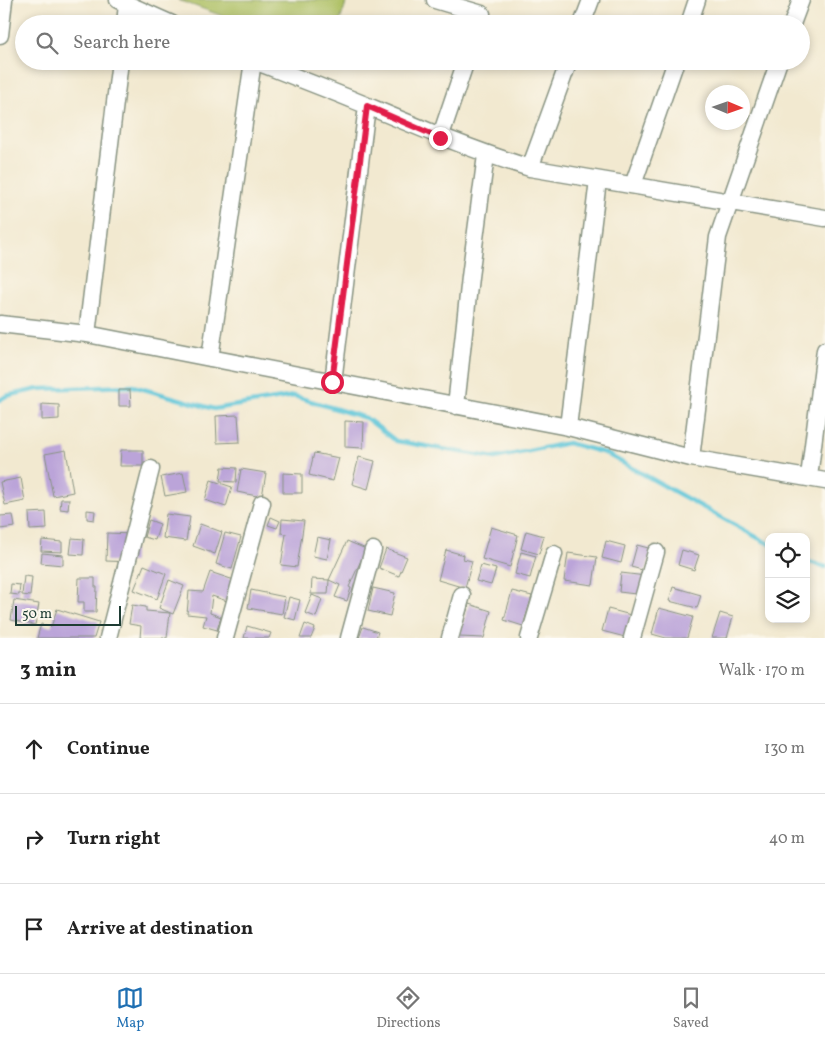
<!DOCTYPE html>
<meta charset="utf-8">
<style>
body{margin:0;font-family:Vollkorn,serif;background:#f2f2f2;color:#222}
.controls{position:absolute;right:15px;bottom:15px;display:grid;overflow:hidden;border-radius:10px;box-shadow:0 2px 8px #0003}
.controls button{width:45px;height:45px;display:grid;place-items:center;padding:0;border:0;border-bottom:1px solid #e0e0e0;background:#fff;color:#222;font:25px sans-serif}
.compass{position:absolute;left:705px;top:85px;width:45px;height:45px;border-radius:50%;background:#fff;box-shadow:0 2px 8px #0003;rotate:92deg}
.scale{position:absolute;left:15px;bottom:12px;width:106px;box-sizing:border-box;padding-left:5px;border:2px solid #1f3d34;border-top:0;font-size:14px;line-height:18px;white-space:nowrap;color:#1f3d34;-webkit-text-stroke:4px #fbf7ec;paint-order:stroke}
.stop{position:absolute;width:15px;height:15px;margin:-11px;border:4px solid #e11d48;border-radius:50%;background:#fff}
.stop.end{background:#e11d48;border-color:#fff;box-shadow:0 1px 5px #0008}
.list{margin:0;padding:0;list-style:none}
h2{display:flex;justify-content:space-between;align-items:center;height:65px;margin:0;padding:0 20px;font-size:21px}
h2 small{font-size:16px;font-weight:400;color:#767676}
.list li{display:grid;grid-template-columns:32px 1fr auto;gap:15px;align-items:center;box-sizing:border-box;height:90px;padding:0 20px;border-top:1px solid #e0e0e0}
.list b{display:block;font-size:19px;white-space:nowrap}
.list em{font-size:16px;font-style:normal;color:#767676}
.icon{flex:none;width:28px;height:28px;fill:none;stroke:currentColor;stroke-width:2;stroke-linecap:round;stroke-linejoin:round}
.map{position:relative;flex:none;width:825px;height:638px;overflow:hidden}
.search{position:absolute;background:#fff;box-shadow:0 2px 8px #0003;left:15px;right:15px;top:15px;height:55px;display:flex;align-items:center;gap:12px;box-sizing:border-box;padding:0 18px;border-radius:28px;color:#767676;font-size:19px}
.sheet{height:335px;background:#fff}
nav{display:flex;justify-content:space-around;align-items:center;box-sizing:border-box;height:70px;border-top:1px solid #e0e0e0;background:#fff;font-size:14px;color:#767676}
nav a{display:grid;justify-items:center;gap:2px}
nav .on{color:#1f6fb2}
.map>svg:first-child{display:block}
</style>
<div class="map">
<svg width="825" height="638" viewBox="0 0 825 638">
<rect width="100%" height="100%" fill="#fbf7ec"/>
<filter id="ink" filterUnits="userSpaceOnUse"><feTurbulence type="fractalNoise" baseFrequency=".02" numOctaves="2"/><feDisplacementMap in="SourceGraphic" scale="10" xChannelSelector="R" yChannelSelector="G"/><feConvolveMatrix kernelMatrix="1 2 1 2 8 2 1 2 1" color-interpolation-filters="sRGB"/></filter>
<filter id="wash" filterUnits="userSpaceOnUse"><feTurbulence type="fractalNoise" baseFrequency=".0096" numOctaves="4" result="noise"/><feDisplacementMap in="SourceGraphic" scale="20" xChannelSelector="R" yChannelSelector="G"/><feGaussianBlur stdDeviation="1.12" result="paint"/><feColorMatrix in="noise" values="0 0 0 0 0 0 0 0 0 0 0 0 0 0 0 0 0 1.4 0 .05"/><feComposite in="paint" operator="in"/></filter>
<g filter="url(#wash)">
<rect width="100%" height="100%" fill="#f2e9d0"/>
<!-- green -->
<path fill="#adc063" stroke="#667e4c" d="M178 0H347L339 24H245Z"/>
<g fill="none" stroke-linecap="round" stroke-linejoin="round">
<!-- stream -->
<path stroke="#5cc5d8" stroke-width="4.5" d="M0 400 6 396 38 389 133 386 214 409 294 396 366 418 396 441 495 458 568 443 605 453 769 544
M806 561 825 567"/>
</g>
<g id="blocks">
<!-- building -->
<path fill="#bba4d9" d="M119 390H130L131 406H119Z
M42 404 59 405V419L42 420Z
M238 415 240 442 217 443 216 416Z
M345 421 364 422 363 448 345 447Z
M66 450 73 492 53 496 45 454Z
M121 450H143V466H120Z
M314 453 339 458 333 481 309 475Z
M359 457 375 461 368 489 352 484Z
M222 467 237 468 236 482 220 481Z
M241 469 266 473 262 497 237 492Z
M183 473 187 492 165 496 161 477Z
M283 473 302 474V493H283Z
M21 478 25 501 5 505 0 482Z
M211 480 232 487 226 507 205 500Z
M61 499H69L68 510 60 509Z
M87 510 95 511 94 520 87 519Z
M46 512 47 529 30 530 29 513Z
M166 514 190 517 186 541 163 538Z
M13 515 15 527 0 529V516Z
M271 517 280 521 277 528 268 525Z
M282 519 304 521 297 567 281 565 286 534 281 533Z
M149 520 160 524 155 540 144 537Z
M200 524 222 532 215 554 193 546Z
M491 527 518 535 510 567 482 559Z
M526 531 544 536 539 554 521 549Z
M107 533 134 534V562L106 561Z
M225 533 241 537 232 569 216 564Z
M317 537 331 540 327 559 313 556Z
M72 538 84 539 83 555 70 554Z
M42 540 62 542V552L41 551Z
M347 541 366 549 349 587 351 588 347 601 335 597 340 585 329 580Z
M606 541 625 546 621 563 602 558Z
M637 545 652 549 646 571 631 567Z
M386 549 407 557 399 576 379 568Z
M446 550 464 555 463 559 472 561 465 588 438 580Z
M682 550 699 555 694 570 678 565Z
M521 552 536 556 530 578 515 574Z
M42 553 63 555V565L41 563Z
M568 553 597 557 593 585 564 581Z
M144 565 166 574 157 599 134 590Z
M481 565 496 569 491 585 476 581Z
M210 572 234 580 227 601 212 596 210 613 221 617 217 630 203 626 206 616 187 614 189 591 203 592Z
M621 573 646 576 644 595 619 592Z
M24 576 32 577 30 596 22 595Z
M79 578H95V587H97L96 612H84V602H78Z
M312 579 329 580 328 594H311Z
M169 580 184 586 173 614 159 608Z
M11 584 20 585 19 595 10 594Z
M673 587 701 595 697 608 669 601Z
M373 588 395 593 390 616 368 611Z
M251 590 285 597 282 614 248 608Z
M512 591 532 596 523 626 504 620Z
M312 595 322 599 316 617 305 613Z
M289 597 300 600 295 620 284 617Z
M14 600 39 604 35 625 11 620Z
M469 604 491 611 484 638 459 637Z
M132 605 146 607V611L170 613 167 638H140L141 626 129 624Z
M659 608 693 617 687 638H666L652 634Z
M57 609 99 622 94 638H37L41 624 51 627Z
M608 609 631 615 625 637 602 631Z
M720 613 733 617 727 638H712Z
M305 624 315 628 311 638H300Z
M247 626 271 633 269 638H244Z
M363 627 378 632 376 638H359Z"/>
</g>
</g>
<g filter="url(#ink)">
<use href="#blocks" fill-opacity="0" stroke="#889382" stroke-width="1"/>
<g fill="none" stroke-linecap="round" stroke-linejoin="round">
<defs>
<path id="minor" d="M118 0 172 24
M435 0 482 14
M125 24 127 4
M582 24 591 0
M689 24 697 0
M792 24 801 0
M0 35 4 0
M255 61C287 74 319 86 351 99 411 124 468 149 530 168L825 218
M440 138 466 61
M530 168 569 61
M633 185 676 61
M0 324 87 334 210 358 568 427 691 458 825 481
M87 334 120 61
M210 358 253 61
M333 382 367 106
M456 406 470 277 486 155
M568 427 598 180
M691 458 718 237 779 61
M809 477 825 350
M108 638 151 469
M225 638 262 503
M349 638 373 550
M450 638 462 595
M529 638 554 554
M632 638 656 552"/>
</defs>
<!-- minor casing -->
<use href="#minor" stroke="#889382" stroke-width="19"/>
<!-- minor -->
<use href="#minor" stroke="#fff" stroke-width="16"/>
</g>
</g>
<g fill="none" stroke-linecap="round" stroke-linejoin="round" filter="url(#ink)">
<!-- route -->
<path stroke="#e11d48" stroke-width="6" d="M332 382 367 106 440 138"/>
</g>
</svg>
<div class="controls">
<button><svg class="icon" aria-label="locate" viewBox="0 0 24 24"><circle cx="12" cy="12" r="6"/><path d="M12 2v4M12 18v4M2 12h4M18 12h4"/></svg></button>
<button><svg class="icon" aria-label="layers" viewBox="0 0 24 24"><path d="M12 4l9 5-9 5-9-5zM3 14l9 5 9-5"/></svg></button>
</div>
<svg class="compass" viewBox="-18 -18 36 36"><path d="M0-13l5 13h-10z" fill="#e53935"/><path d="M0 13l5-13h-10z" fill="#767676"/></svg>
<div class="scale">50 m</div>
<div class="stop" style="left:332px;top:382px"></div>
<div class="stop end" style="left:440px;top:138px"></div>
<div class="search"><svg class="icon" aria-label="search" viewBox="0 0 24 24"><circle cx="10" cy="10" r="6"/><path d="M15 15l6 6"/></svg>Search here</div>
</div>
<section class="sheet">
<h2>3 min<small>Walk · 170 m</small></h2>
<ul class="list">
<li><svg class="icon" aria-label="ahead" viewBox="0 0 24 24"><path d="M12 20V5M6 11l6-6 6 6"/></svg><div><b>Continue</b></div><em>130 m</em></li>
<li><svg class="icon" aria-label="right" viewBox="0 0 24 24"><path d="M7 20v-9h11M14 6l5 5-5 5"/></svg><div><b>Turn right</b></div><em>40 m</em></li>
<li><svg class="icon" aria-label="arrive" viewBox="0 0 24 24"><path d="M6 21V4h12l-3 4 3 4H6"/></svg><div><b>Arrive at destination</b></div></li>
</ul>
</section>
<nav>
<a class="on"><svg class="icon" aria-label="map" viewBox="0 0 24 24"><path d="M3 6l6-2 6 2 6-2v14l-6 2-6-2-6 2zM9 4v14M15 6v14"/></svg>Map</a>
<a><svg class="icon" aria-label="directions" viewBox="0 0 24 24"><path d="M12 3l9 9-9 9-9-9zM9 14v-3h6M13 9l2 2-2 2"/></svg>Directions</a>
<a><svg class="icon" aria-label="saved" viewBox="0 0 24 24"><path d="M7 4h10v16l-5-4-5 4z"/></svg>Saved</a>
</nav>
